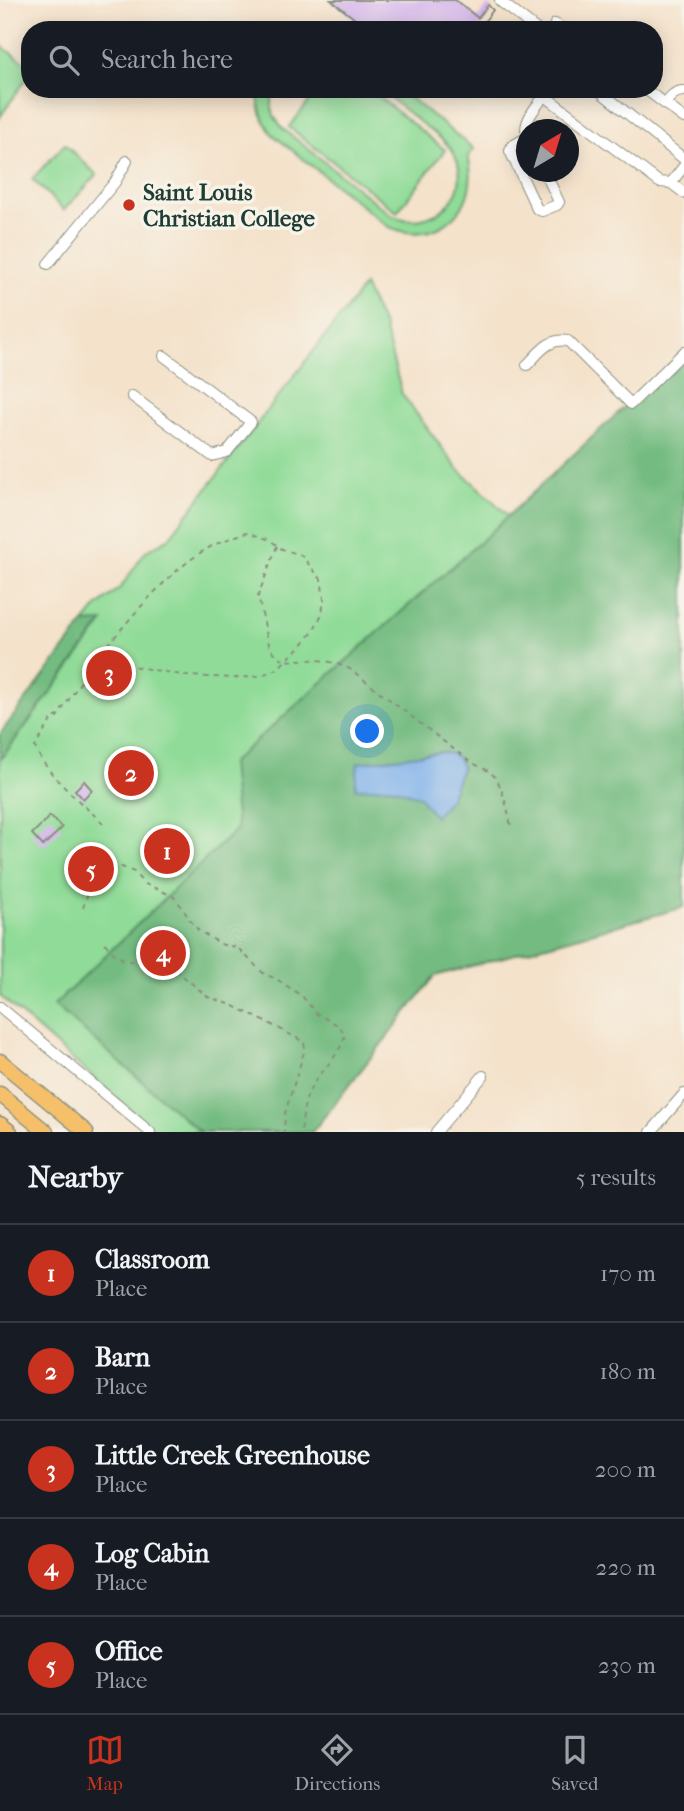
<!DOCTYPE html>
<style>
body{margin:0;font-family:"IM FELL French Canon",serif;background:#242831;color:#f1f3f6}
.compass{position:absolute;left:516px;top:119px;width:63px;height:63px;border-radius:50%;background:#171b24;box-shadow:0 4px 18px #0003;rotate:38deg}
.you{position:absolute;left:368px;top:732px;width:24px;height:24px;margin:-18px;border:5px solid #fff;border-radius:50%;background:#1a73e8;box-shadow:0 0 0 10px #1a73e833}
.badge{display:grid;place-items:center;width:46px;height:46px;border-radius:50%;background:#c8321e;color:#fff;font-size:23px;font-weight:700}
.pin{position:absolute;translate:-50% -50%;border:4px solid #fff;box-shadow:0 2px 7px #0006}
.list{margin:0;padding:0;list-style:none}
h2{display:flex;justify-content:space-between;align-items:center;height:91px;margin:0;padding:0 28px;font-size:30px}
h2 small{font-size:23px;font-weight:400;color:#9ea1a6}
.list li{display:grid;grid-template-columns:46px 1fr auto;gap:21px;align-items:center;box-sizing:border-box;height:98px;padding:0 28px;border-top:2px solid #363941}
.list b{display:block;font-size:26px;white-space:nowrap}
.list p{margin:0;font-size:23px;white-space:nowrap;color:#9ea1a6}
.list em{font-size:23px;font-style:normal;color:#9ea1a6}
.icon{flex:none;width:38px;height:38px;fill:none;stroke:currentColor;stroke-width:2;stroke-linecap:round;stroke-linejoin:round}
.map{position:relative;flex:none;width:684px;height:1132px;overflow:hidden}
.search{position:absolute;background:#171b24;box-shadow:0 4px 18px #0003;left:21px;right:21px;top:21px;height:77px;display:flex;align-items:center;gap:18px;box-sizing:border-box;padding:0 24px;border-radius:28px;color:#9ea1a6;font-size:26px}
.sheet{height:581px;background:#171b24}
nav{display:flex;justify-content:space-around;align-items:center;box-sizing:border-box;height:98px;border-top:2px solid #363941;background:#171b24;font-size:19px;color:#9ea1a6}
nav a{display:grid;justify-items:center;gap:4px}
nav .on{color:#c8321e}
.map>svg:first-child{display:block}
</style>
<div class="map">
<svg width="684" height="1132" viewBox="0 0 684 1132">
<rect width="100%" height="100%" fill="#f7f3e8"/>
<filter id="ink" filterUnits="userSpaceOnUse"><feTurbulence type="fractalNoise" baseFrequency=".0143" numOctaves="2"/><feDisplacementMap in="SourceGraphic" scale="14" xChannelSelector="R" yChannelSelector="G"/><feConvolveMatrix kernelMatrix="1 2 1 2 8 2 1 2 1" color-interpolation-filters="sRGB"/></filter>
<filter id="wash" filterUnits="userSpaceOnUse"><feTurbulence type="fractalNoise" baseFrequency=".00686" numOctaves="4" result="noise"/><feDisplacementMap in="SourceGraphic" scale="28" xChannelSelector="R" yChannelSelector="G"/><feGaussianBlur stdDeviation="1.57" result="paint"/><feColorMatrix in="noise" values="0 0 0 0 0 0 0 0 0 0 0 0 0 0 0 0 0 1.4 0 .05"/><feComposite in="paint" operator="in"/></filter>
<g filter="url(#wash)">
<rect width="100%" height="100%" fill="#f4e2cb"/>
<!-- green -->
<path fill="#8fdb97" stroke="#578c66" stroke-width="2" d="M0 45 30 66V73L0 117Z
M258 89H272V108L274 116 282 128 391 215C433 234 477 193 453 152 446 140 432 132 421 123 407 112 393 100 379 89H399L474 149 468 156C482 209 437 249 387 226L272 134C262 120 258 107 258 89Z
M319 89H369L445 150 397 212 289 127Z
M65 144 97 175 64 210 32 179Z
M364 286 384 327 402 394 457 468 509 516 684 907 435 976 312 1132H155L0 996V760L103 623H84L97 607 121 587 146 551 168 539Z"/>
<!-- forest -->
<path fill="#73bb80" stroke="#497c5a" stroke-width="2" d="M684 351V907L435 976 312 1132H200L54 1005 237 829 231 763 490 533Z
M103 622 0 760V734L84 623Z"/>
<!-- water -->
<path fill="#7db0ea" stroke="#4e768f" stroke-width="2" d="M440 752C453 753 457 755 462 767L451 797 435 817 419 796 390 787 355 789 358 763Z"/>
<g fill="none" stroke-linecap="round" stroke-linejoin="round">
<!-- stream -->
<path stroke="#7db0ea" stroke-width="2.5" d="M677 416 684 418"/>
</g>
<g id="blocks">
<!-- building -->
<path fill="#d2b1ec" d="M331 0H455L478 18 488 5 493 10 478 30H369Z
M109 665 116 677 109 681 102 668Z
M130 764 140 772 137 777 149 791 147 793 122 774Z
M84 781 92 790 83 799 75 790Z
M50 816 62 828 43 846 32 834Z
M164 837 169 846 175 844 182 859 166 868 153 844Z
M93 859 102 867 91 879 80 871Z"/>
</g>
</g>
<g filter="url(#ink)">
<use href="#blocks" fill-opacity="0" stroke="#8a9080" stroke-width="2"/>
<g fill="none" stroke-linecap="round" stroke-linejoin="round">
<defs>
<path id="minor" d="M500 1 537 30
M555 24 564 30
M597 89 684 159
M645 89 684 118
M545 96 659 182 671 183 684 193
M665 104C670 97 674 91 684 91
M526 130C526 116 541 101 550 89
M526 138 512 146 510 151 537 209 542 211 557 205 559 202 545 172
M671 183 684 166
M48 264 115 182 127 161
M527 365C539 353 549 337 568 341L631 404 684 352
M132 396 212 456 227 452 251 422 164 356
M0 1007 150 1132
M436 1132 483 1076
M651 1132 684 1094"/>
<path id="highway" d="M0 1061 86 1132
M0 1094 46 1132
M0 1124 10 1132"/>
</defs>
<!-- minor casing -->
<use href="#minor" stroke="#8a9080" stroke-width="12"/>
<!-- highway casing -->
<use href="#highway" stroke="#8a9080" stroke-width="17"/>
<!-- path -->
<path stroke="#8a9080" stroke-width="2" stroke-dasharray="5 5" stroke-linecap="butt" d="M277 546 258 596 270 649 285 661C311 659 326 658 350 669L469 761C477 766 488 769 494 776 503 786 508 813 511 826
M95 661C125 624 170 568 212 546 224 540 236 536 248 532L270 540 282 549 301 555 321 579 324 599 322 614 312 633 298 649 277 669 260 676 235 678 187 676 105 661H95L57 717H53L35 747C47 776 83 804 106 826
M83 908 91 883 112 870 122 867 134 872 143 883 173 896 182 907 189 919 199 931 223 945 237 947 263 973 278 980 302 996 317 1014 338 1025 345 1034C340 1057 322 1068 311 1088 303 1102 303 1117 301 1132
M105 943C122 967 139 962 165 961L208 997 232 1005 278 1028 304 1042 305 1049 285 1113 284 1132"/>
<!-- minor -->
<use href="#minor" stroke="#fff" stroke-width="10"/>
<!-- highway -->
<use href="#highway" stroke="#f6c06b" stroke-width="14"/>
</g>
</g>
<!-- markers -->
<circle fill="#c8321e" stroke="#f7f3e8" stroke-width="2.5" cx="129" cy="205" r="7"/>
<g text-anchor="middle" stroke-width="7" stroke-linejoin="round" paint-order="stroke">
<!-- poi labels -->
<g font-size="23" font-weight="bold" fill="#1f3d34" stroke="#f7f3e8" text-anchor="start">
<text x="143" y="200">Saint Louis<tspan x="143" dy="26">Christian College</tspan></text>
</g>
</g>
</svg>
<svg class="compass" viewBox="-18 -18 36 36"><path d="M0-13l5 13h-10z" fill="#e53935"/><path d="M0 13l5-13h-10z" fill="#9ea1a6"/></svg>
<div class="you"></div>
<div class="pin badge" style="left:167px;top:851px">1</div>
<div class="pin badge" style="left:131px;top:773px">2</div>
<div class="pin badge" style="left:109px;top:673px">3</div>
<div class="pin badge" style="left:163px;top:953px">4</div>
<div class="pin badge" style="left:91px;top:869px">5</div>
<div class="search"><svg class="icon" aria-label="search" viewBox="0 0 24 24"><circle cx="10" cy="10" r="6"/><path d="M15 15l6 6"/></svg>Search here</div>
</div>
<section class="sheet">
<h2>Nearby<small>5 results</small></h2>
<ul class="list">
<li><span class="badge">1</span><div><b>Classroom</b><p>Place</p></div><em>170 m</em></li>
<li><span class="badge">2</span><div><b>Barn</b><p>Place</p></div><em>180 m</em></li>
<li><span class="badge">3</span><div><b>Little Creek Greenhouse</b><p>Place</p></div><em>200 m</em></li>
<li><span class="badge">4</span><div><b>Log Cabin</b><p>Place</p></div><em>220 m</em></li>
<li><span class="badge">5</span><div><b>Office</b><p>Place</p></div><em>230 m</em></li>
</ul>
</section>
<nav>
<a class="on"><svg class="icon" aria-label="map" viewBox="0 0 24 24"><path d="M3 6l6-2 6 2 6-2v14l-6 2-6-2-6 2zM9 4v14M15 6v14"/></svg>Map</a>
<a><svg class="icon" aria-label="directions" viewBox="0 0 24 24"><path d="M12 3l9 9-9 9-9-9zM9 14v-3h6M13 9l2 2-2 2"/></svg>Directions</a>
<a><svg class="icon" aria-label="saved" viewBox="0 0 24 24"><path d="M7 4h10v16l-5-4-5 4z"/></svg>Saved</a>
</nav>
